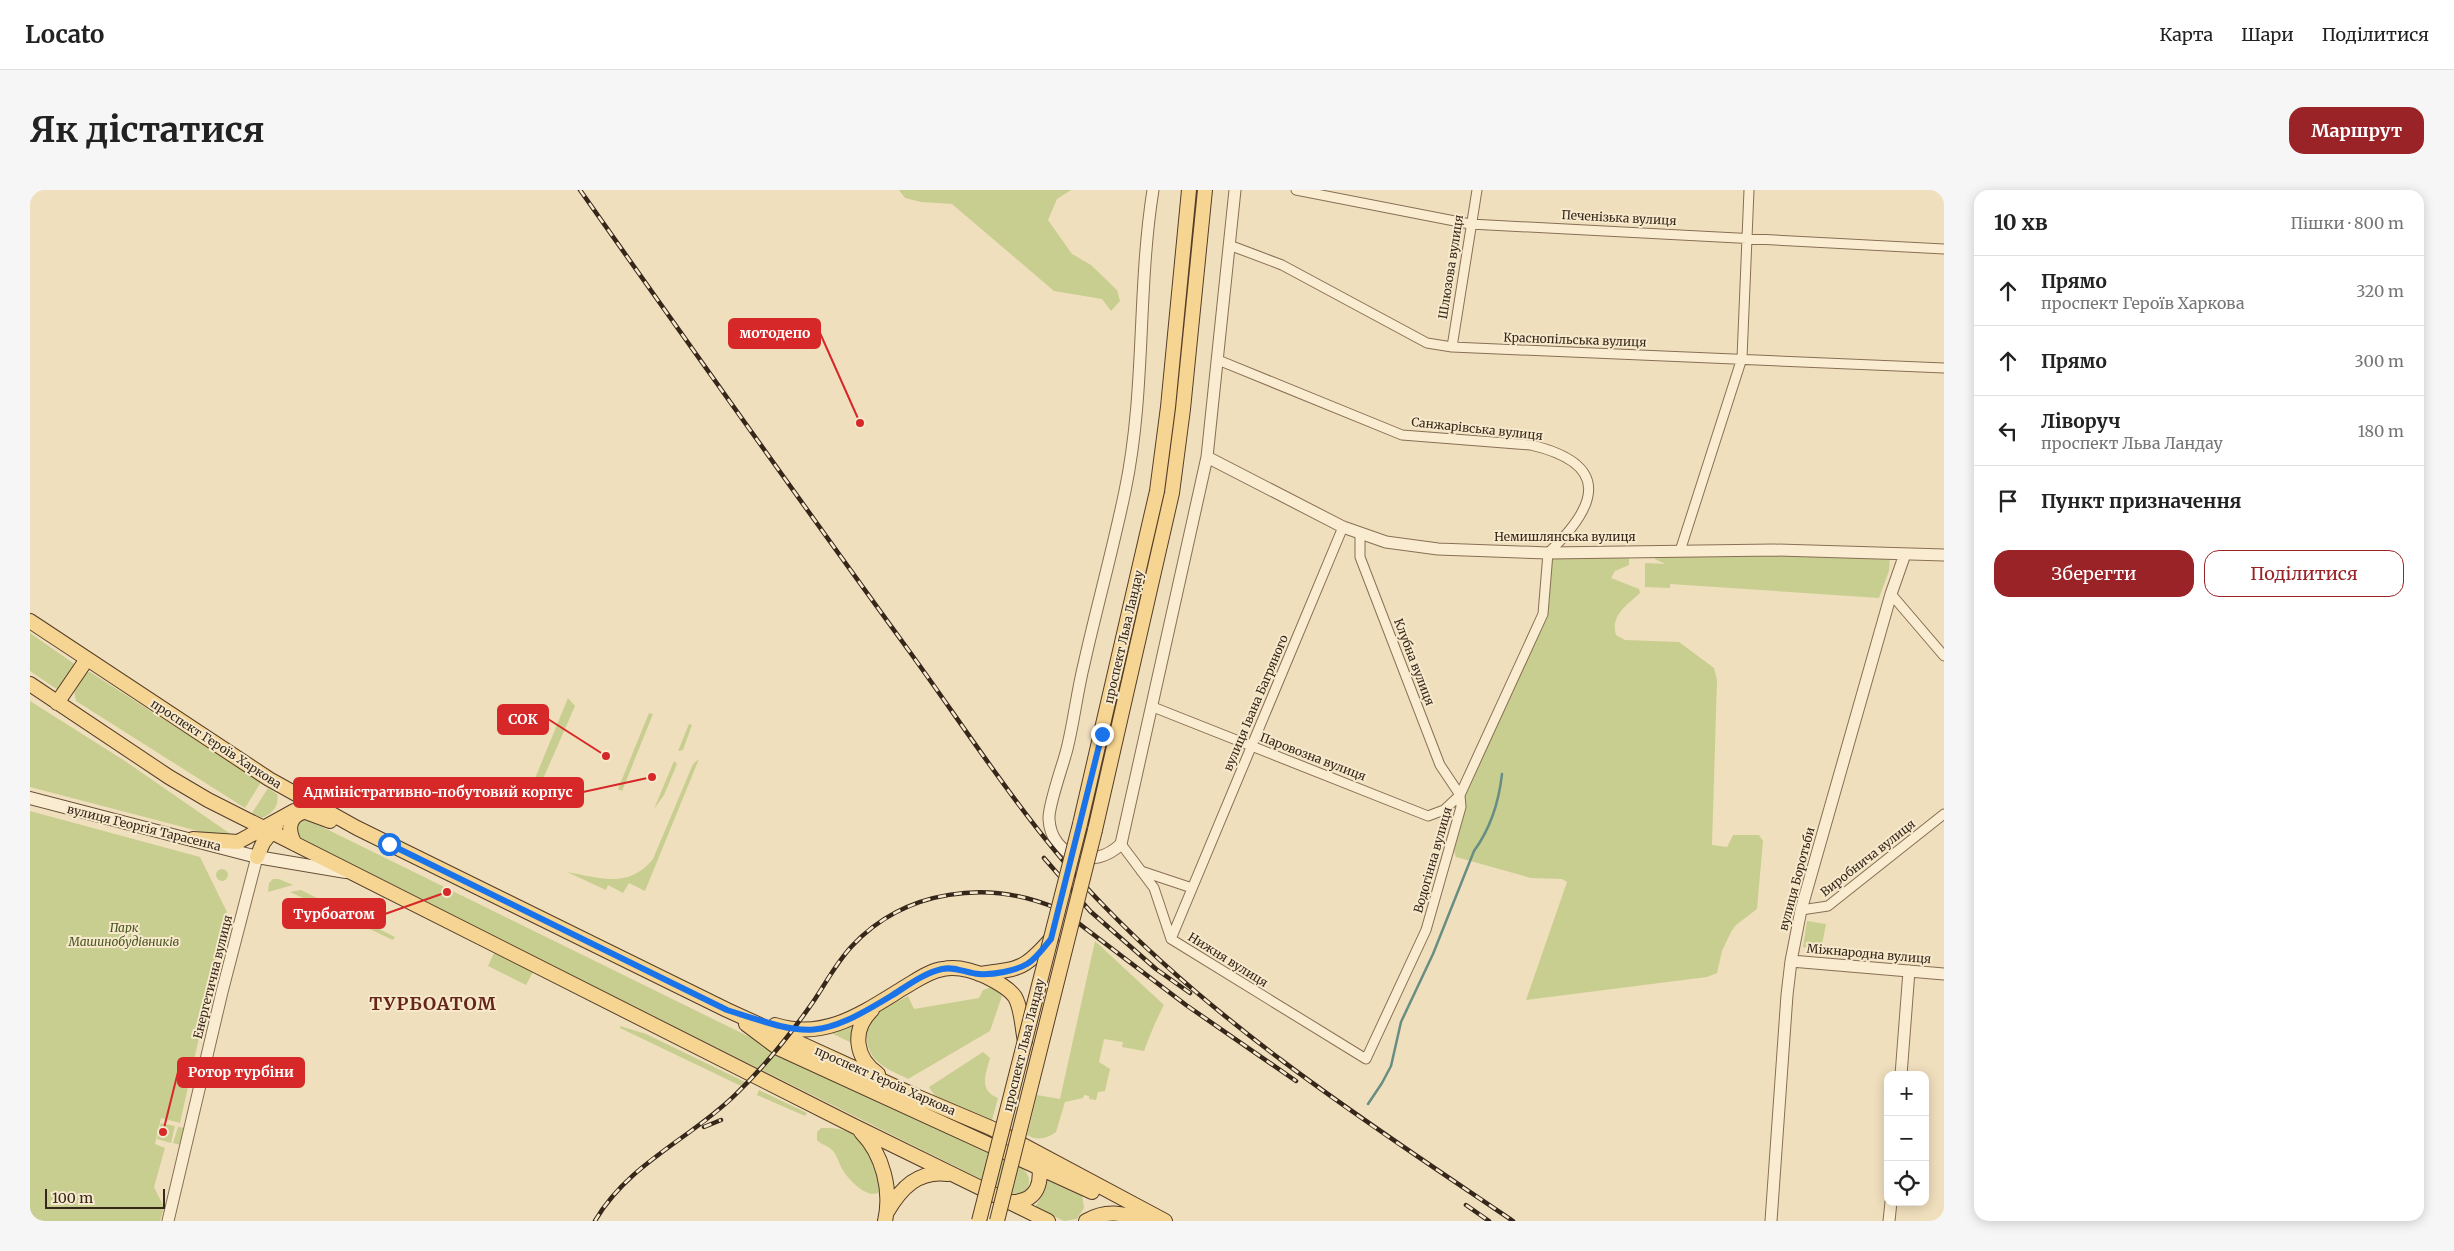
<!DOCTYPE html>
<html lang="uk">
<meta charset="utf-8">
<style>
body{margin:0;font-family:Merriweather,serif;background:#f6f6f6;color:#222}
.controls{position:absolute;right:15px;bottom:15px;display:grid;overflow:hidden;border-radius:10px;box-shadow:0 2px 12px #0003}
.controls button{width:45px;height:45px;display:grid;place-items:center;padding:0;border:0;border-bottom:1px solid #e0e0e0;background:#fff;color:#222;font:25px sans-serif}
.scale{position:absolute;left:15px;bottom:12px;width:120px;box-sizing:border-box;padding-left:5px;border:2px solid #36271b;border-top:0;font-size:14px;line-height:18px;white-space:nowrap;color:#36271b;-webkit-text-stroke:4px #f7e9cc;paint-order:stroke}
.stop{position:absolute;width:15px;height:15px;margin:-11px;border:4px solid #1a73e8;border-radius:50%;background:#fff}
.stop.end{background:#1a73e8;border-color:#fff;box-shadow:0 1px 5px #0008}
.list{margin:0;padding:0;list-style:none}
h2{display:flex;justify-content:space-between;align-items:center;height:65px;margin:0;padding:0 20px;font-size:21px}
h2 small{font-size:16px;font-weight:400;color:#767676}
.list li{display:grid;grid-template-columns:32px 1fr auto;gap:15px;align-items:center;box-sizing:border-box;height:70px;padding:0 20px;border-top:1px solid #e0e0e0}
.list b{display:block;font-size:19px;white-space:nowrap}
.list p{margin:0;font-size:16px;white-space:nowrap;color:#767676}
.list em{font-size:16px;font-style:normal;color:#767676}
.actions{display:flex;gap:10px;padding:15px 20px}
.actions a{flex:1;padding:11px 0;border:1px solid #9a2327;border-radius:15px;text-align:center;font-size:18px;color:#9a2327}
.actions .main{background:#9a2327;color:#fff}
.icon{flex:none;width:28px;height:28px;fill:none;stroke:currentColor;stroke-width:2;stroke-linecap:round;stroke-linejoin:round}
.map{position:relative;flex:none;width:1914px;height:1031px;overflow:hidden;border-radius:15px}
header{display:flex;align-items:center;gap:30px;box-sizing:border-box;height:70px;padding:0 25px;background:#fff;border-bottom:1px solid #e0e0e0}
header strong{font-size:24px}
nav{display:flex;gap:28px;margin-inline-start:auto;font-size:18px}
.intro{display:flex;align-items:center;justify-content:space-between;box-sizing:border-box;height:120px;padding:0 30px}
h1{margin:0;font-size:35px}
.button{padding:12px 22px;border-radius:15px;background:#9a2327;color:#fff;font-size:18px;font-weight:700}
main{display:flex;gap:30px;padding:0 30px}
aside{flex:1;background:#fff;border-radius:15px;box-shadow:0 2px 12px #0003}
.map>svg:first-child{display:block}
</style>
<header>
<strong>Locato</strong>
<nav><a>Карта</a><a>Шари</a><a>Поділитися</a></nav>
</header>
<div class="intro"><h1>Як дістатися</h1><a class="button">Маршрут</a></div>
<main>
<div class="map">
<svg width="1914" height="1031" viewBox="0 0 1914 1031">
<rect width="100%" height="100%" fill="#f0dfbd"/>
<!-- green -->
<path fill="#c8ce90" d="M869 0H1041L1027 9 1018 30 1042 64 1061 75 1087 100 1090 111 1081 121 1072 109 1024 101 922 14 891 12 875 8Z
M1595 361 1599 369V375L1585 381 1581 388 1609 399 1610 403C1597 415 1580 426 1586 445L1595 450 1649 452 1684 478 1687 490 1682 655 1697 657 1703 645H1729L1733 651 1727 719 1706 735 1701 742 1692 761 1687 783 1677 787 1496 810 1537 692 1532 689 1501 688 1426 667 1424 661 1431 617 1430 605 1513 424 1518 363Z
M1860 363 1859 381 1849 408 1640 394V398L1615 397V373L1635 374 1625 369 1624 366Z
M0 443 46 475 28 500 0 481Z
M60 482 231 592 215 618 46 511 44 501 55 483Z
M538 508 545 516 506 605 499 603Z
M0 511 95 571 202 645 191 647 0 597Z
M619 523 623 524 592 601 588 599Z
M659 534 662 535 653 560 648 561Z
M669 569 615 701 599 693 593 703 578 695 576 700 537 682C570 688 599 699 623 669L663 574Z
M644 571 647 574 634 605 624 619Z
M238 598 247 604C250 616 241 625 231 628L222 623Z
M0 621 170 667 197 722 150 933 131 928 125 954 135 958 124 997 134 1017 130 1031H0Z
M272 627 744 859 990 977C1002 985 1001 994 994 1006L981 1004 270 650 262 636Z
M186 685a6 6 0 1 1 12 0a6 6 0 1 1-12 0Z
M243 689H249L263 695 238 702 239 693Z
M271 700 365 747 363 750 260 702Z
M1777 731 1796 734 1791 760 1773 757Z
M1065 751 1134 815C1126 830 1120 845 1114 861L1092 857 1093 852 1074 849 1069 872 1080 879 1075 901 1068 902 1066 910 1059 909V906L1054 905 1053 908 1035 912 1026 942C1017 949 1007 951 997 945L1007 905 1030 909Z
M464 763 503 782 496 795 458 776Z
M961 797 966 799 972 806 960 841 878 889C868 884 856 879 848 872 835 861 832 838 844 826 853 818 867 812 878 806L884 819 949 808 953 800Z
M826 831V855L801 843Z
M590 836 616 844 715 892 711 896 590 838Z
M953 862 960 868C956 884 948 900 968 908L962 930 905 906 899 897Z
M729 900 777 923 775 926 727 905Z
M131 933 145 936 141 953 127 949Z
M148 937 155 938 151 955 143 953Z
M791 938C837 936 842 964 851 1001 839 1011 821 992 814 982 809 975 808 967 803 961 798 955 791 955 787 950V942Z
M1017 987 1052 1004 1054 1018 1047 1029 1034 1031 1005 1017 1014 1003Z"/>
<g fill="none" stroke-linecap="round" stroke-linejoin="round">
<!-- stream -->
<path stroke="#688e84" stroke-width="2.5" d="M1338 914 1352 893 1361 876 1371 832 1403 764 1444 661C1460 639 1469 611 1472 584"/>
<defs>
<path id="minor" d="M1266 0 1440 34 1914 59
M1199 55 1252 75 1397 153 1422 157 1914 178
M1422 157 1447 0
M1650 361 1712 168 1719 0
M1861 404 1914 466
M1123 517 1398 626 1414 620 1430 605 1410 575 1330 367V343
M1091 654 1124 698 1141 749 1336 869 1396 740 1431 617 1430 605 1513 424 1518 363C1569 315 1581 274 1501 255L1372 245 1188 170
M1111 681 1162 698
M1771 720 1798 716 1914 624
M1141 749 1313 337"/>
<path id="tertiary" d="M1123 0C1107 100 1116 201 1095 301 1083 359 1067 416 1054 474 1047 502 1044 531 1037 559 1033 575 1018 616 1019 629 1021 667 1064 681 1091 654L1177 267 1205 0
M1177 267 1313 337 1356 352 1408 359 1518 363 1744 360 1914 365
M1761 771 1914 784
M1871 885 1879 781
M138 1031 192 802 227 667
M1741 1031 1757 805 1761 771 1771 720 1861 404 1875 364
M1859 1031 1861 1012"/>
<path id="secondary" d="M0 608 227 667 316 682"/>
<path id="primary" d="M0 431 239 589 327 638 697 820 888 907 961 938 1135 1031
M0 494 139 587 178 610 824 936 1018 1031
M27 513 57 469
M1050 634 1127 301 1138 217 1159 0
M1065 640 1142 303 1153 219 1175 0
M163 649 208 652 264 621H273L300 631
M265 654C258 642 257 627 273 622
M227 667 233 653 246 636
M949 784C989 779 994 780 1021 749
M842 820C821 840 825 868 848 884
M716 834 748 858 1062 1002
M745 835C795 851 834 822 875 797 887 790 899 781 913 779 927 776 944 781 957 787 967 792 979 798 985 807 992 819 992 838 995 851
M831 942C853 964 862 1001 855 1031
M983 1012C1008 1011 1013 992 1008 970
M857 1022C871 998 888 980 918 984
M1056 1031C1075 1020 1093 1022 1113 1031"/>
</defs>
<!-- minor casing -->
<use href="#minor" stroke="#886f55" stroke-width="11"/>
<!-- tertiary casing -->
<use href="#tertiary" stroke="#886f55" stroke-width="13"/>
<!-- secondary casing -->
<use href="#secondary" stroke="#695039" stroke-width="14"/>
<!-- primary casing -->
<use href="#primary" stroke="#553d2a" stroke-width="16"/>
<!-- minor -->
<use href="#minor" stroke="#faecd0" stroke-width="9"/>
<!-- tertiary -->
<use href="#tertiary" stroke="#faecd0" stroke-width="11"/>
<!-- secondary -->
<use href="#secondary" stroke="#faecd0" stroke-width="12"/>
<!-- primary -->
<use href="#primary" stroke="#f6d491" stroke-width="14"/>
<defs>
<path id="rail" d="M550 0C660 156 770 311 882 465 942 548 1004 645 1075 717 1195 841 1341 935 1483 1031
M1014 668 1060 721 1126 779 1160 803
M1043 729 1156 815 1266 891
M674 937 691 930
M1436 1015 1459 1031
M565 1031C598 974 660 949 705 905 734 877 760 845 783 812 796 793 806 773 822 756 875 699 959 689 1028 719"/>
</defs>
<!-- rail casing -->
<use href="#rail" stroke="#36271b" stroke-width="4.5"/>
<!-- rail -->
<use href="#rail" stroke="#f7e9cc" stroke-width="2.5" stroke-dasharray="8" stroke-linecap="butt"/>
<defs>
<path id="primary-bridge" d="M949 1031 1050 634
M967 1031 1065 640"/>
</defs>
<!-- primary-bridge casing -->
<use href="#primary-bridge" stroke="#553d2a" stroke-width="16" stroke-linecap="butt"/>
<!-- primary-bridge -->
<use href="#primary-bridge" stroke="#f6d491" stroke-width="14"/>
</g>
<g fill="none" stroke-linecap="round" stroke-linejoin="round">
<!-- route -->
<path stroke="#1a73e8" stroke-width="6" d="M359 654 697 820C778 846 787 851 861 806 877 796 894 783 912 779 925 776 936 783 949 784 963 785 985 781 997 774 1006 769 1014 757 1021 749L1072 544"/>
</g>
<g text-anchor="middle" stroke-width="4" stroke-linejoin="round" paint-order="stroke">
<!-- street labels -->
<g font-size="12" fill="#36271b" stroke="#f7e9cc">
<text transform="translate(1589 28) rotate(3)" y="4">Печенізька вулиця</text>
<text transform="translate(1421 77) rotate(-81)" y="4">Шлюзова вулиця</text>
<text transform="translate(1545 150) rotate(2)" y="4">Краснопільська вулиця</text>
<text transform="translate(1447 239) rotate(6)" y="4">Санжарівська вулиця</text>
<text x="1535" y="351">Немишлянська вулиця</text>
<text transform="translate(1094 447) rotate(-77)" y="4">проспект Льва Ландау</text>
<text transform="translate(1384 472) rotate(69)" y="4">Клубна вулиця</text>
<text transform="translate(1226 513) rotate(-67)" y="4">вулиця Івана Багряного</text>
<text transform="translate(186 554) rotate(33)" y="4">проспект Героїв Харкова</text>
<text transform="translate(1283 567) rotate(21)" y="4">Паровозна вулиця</text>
<text transform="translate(114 638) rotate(14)" y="4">вулиця Георгія Тарасенка</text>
<text transform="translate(1838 668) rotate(-38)" y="4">Виробнича вулиця</text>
<text transform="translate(1403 670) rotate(-74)" y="4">Водогінна вулиця</text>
<text transform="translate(1767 689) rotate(-75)" y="4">вулиця Боротьби</text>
<text transform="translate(1839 764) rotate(5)" y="4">Міжнародна вулиця</text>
<text transform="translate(1198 770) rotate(32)" y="4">Нижня вулиця</text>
<text transform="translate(183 787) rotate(-76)" y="4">Енергетична вулиця</text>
<text transform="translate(994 855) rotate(-76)" y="4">проспект Льва Ландау</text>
<text transform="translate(855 891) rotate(24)" y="4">проспект Героїв Харкова</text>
</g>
<!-- park labels -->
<g font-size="12" font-style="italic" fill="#485420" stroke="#f7e9cc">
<text x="94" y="742">Парк<tspan x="94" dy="14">Машинобудівників</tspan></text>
</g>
<!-- district labels -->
<g font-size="18" font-weight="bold" letter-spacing="1" fill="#652618" stroke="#f7e9cc">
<text x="403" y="820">ТУРБОАТОМ</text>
</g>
</g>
<!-- callouts -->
<path fill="none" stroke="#d62828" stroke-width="2" d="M830 233L790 143M576 566L518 529M622 587L553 602M417 702L355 724M133 942L148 882"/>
<g fill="#d62828" stroke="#f7e9cc" stroke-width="2">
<circle cx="830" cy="233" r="5"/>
<circle cx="576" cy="566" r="5"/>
<circle cx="622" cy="587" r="5"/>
<circle cx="417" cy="702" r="5"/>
<circle cx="133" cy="942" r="5"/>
</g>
<g fill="#d62828" stroke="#d62828" stroke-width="2">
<rect x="699" y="129" width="91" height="29" rx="5"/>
<rect x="468" y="515" width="50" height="29" rx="5"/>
<rect x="264" y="588" width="289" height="29" rx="5"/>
<rect x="253" y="709" width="102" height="29" rx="5"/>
<rect x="148" y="868" width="126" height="29" rx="5"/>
</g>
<g font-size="14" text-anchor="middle" font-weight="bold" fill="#fff">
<text x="745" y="148">мотодепо</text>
<text x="493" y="534">СОК</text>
<text x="408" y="607">Адміністративно-побутовий корпус</text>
<text x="304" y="729">Турбоатом</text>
<text x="211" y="887">Ротор турбіни</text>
</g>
</svg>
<div class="controls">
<button>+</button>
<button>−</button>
<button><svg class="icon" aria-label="locate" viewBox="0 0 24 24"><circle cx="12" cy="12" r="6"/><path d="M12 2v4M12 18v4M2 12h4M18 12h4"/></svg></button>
</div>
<div class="scale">100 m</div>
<div class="stop" style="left:359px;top:654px"></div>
<div class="stop end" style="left:1072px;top:544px"></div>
</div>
<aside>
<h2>10 хв<small>Пішки · 800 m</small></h2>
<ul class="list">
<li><svg class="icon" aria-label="ahead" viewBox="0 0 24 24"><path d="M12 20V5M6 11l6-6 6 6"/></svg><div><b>Прямо</b><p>проспект Героїв Харкова</p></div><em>320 m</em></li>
<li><svg class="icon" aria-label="ahead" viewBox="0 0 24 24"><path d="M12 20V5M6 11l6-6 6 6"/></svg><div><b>Прямо</b></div><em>300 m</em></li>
<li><svg class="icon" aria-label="left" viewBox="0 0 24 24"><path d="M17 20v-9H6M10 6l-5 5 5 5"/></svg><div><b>Ліворуч</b><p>проспект Льва Ландау</p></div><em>180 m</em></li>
<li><svg class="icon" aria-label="arrive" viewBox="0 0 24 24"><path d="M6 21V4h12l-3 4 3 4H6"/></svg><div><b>Пункт призначення</b></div></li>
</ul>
<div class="actions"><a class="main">Зберегти</a><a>Поділитися</a></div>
</aside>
</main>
